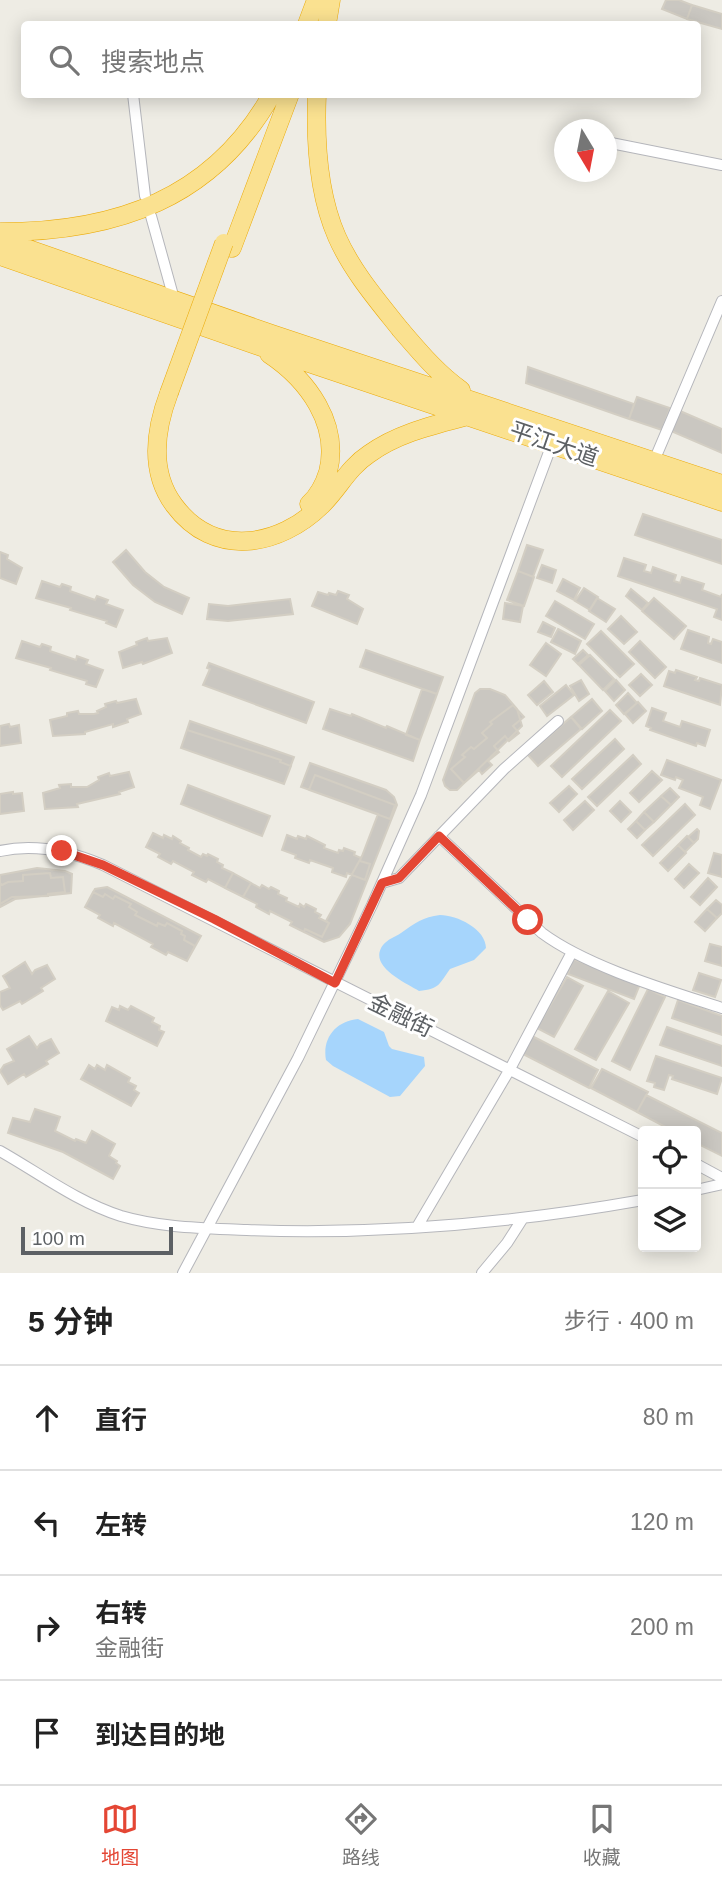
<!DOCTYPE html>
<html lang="zh">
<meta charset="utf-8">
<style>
body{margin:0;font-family:Helvetica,"Noto Sans SC",sans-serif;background:#f2f2f2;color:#222}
.controls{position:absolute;right:21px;bottom:21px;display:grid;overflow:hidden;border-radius:7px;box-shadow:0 4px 18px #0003}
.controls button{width:63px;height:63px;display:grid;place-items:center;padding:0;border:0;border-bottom:2px solid #e0e0e0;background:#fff;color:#222;font:35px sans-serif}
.compass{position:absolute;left:554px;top:119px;width:63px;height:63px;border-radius:50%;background:#fff;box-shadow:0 4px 18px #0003;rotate:170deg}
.scale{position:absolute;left:21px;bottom:18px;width:152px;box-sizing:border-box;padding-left:7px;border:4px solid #5c6064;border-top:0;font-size:19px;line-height:24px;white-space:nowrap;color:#5c6064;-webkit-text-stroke:5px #fff;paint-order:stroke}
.stop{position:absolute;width:21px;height:21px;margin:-16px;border:5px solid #e44634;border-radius:50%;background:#fff}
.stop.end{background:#e44634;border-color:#fff;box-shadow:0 2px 7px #0008}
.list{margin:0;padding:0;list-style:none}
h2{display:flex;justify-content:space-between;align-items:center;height:91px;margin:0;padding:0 28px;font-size:30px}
h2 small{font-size:23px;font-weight:400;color:#767676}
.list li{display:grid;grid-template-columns:46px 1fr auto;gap:21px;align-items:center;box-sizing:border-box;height:105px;padding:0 28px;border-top:2px solid #e0e0e0}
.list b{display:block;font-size:26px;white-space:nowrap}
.list p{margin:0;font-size:23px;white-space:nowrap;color:#767676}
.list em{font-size:23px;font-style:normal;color:#767676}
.icon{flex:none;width:38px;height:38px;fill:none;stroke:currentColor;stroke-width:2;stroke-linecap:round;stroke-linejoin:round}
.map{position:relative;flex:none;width:722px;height:1273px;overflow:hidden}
.search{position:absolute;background:#fff;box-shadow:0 4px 18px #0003;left:21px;right:21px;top:21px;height:77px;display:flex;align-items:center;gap:18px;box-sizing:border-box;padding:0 24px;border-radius:7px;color:#767676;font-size:26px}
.sheet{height:511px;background:#fff}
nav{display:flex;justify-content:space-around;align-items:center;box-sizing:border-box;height:98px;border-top:2px solid #e0e0e0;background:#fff;font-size:19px;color:#767676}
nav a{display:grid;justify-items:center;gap:4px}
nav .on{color:#e44634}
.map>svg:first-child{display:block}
</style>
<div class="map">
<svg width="722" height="1273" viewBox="0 0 722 1273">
<rect width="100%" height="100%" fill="#eeece4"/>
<!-- water -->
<path fill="#a6d5fc" d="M440 915C457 915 486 929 486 948L474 960 450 969C439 984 440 989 419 991 406 983 367 966 383 945 388 939 395 937 401 933 415 923 423 917 440 915Z
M358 1019 384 1032 389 1046 392 1049 424 1057 425 1066 400 1096 390 1097 333 1066 326 1060C322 1038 336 1021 358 1019Z"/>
<!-- building -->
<path fill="#cac7c1" stroke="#d3cec3" stroke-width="2" d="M666 0H679L692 5 687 19 662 9Z
M692 5 722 14V29L687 19Z
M528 367 634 404 629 419 526 383Z
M637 397 670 408 662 430 629 419Z
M680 411 722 429V453L671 431Z
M643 514 722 540V564L635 535Z
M527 545 543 550 533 577 518 571Z
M126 550 145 572 164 587 189 598 182 614 155 602 133 585 113 562Z
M0 552 8 555 7 559 22 568 16 584 0 578Z
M624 558 646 565 644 571 651 573 653 567 676 575 674 581 680 583 682 577 704 584 702 590 721 597 722 594V620L714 617 717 609 618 576Z
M542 565 556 570 552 583 537 578Z
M518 571 534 577 524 606 507 600Z
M563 579 580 588 574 600 557 591Z
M42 581 60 587 62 584 71 587 70 591 95 600 97 596 108 600 106 604 123 610 116 627 106 623 107 621 70 610 71 608 36 598Z
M584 588 598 597 590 610 575 601Z
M631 589 648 603 642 610 626 596Z
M338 591 349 595 347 599 363 609 357 624 312 606 318 592 328 595 329 593 336 595Z
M597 598 615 609 606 622 589 611Z
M654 598 686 626 674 639 642 611Z
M290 599 293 614 228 621 207 619 209 604 228 606Z
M555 601 594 624 585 639 546 616Z
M505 603 523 606 520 622 503 619Z
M621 616 637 632 624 644 608 629Z
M543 622 555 628 551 637 538 632Z
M558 629 581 641 575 654 551 642Z
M688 630 709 637 708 643 711 644 713 639 722 642V663L681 649Z
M601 631 634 664 620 677 587 644Z
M147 638 148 641 167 638 172 653 143 664 142 662 123 668 119 652 137 645 136 642Z
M22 641 40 647 42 644 51 647 50 651 76 660 77 656 88 660 86 664 103 670 96 687 86 684 87 681 50 670 51 668 16 658Z
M640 641 666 667 655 678 629 652Z
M546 643 561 654 546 676 530 665Z
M366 650 443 677 437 694 360 667Z
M583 650 588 655 578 664 573 659Z
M590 655 614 679 603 690 579 665Z
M209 663 314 702 306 723 203 685 210 669 207 668Z
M676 670 697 677 695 680 699 681 700 678 722 685 720 705 664 686 669 671 675 673Z
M641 674 652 685 640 696 629 685Z
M581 680 589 694 579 701 570 686Z
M616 680 625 690 614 701 605 691Z
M544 681 553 692 537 705 528 695Z
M566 685 574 695 547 716 540 706Z
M422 689 437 694 420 740 406 735Z
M480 689H490L505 695 517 709 522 726 457 790H450L445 786 443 780 475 693Z
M628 693 637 703 624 714 616 705Z
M136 699 141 714 127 719 128 722 113 727V724L85 732V734L53 736 50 720 67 716V713L78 711 79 714H94L98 713 97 711 106 707 105 704 116 701 117 703Z
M592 699 602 711 582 729 571 717Z
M638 702 646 711 633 723 625 714Z
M513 705 524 717 513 726 519 733 509 741 505 736 494 746 499 752 488 761 492 765 482 774 479 770 464 783 451 769 465 757 462 755 471 747 474 749 487 738 482 733 492 724 490 722Z
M652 708 666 713 663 721 680 727 682 721 710 730 705 746 697 743 696 746 650 730 651 728 646 726Z
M330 709 351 716 352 714 386 728 387 726 420 740 413 761 323 729Z
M610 710 621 721 562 777 551 766Z
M571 717 581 729 538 766 528 755Z
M190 721 294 757 284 784 181 748Z
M9 724 10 727 19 725 21 743 0 746V726Z
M187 730 281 760 280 762 291 766 284 784 181 748Z
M615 739 624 749 582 789 572 779Z
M633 755 641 764 597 806 588 797Z
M667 760 721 780 710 809 700 805 703 797 679 788 683 780 676 777 675 780 661 775Z
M310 763 386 790 394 797 397 805 350 924 339 937 324 942 304 932 305 929 322 937 329 923 326 921 362 856 378 814 301 787Z
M652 771 662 780 639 802 630 793Z
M129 772 134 787 119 792 120 794 77 804 78 807 45 809 43 793 60 788 59 785 71 784V787H87L99 780 98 777 109 773 110 776Z
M315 775 395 805 390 819 309 790Z
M188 785 270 816 262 836 181 804Z
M569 786 577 794 559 812 550 803Z
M670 788 679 797 671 805 661 796Z
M13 792V794L22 793 24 811 0 814V794Z
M661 796 671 805 654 822 644 812Z
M585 801 594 810 573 830 564 820Z
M620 801 631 812 621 822 610 811Z
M685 804 695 815 653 856 642 845Z
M644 812 654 822 645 830 636 821Z
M636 821 645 830 637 838 628 829Z
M697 829 699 831 698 839 694 843 688 837Z
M153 833 163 838 164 835 172 839 173 836 181 841 180 843 189 848 188 850 201 857 203 854 207 856 208 854 218 859 217 862 223 865 222 868 233 873 225 888 208 879 206 882 192 875 194 872 173 861 171 864 158 857 160 854 146 847Z
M287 835 297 839 298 836 306 839 307 836 325 845 324 848 338 853 339 850 343 851 344 848 355 852 354 855 361 858 360 861 370 864 365 880 347 873 346 877 332 872 333 868 310 860 309 863 295 858 296 855 282 850Z
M687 836 694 843 685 852 678 845Z
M678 845 686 853 668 871 660 863Z
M714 853 722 855V877L708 873Z
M689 864 699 873 684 888 675 879Z
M37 868 65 871 72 874 71 893 15 899 0 907V875Z
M50 873 51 878 63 877 65 892 48 894V896L12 897 0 904V883L2 885 8 882 23 881V875Z
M233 873 251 883 243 897 225 888Z
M708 878 717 887 700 905 691 897Z
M251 883 260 888 262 885 269 889 271 887 279 891 278 894 287 898 286 901 299 907 300 904 304 907 306 904 316 909 315 912 321 915 319 918 329 923 322 937 305 929 304 932 290 925 292 922 270 911 269 914 256 907 257 904 243 897Z
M107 887 201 936 187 961 168 952 166 955 151 947 153 944 114 923 113 926 98 918 100 915 85 907 95 889Z
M93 892 103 897 105 894 113 899 115 896 131 904 129 907 137 912 135 915 157 926 158 923 165 926 167 923 182 931 181 934 185 936 184 940 195 946 187 961 168 952 166 955 151 947 153 944 114 923 113 926 98 918 100 915 85 907Z
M716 900 722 905V913L717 918 707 909Z
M707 909 717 918 705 931 695 922Z
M710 944 722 947V966L705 961Z
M573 959 640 984 634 999 568 974Z
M25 962 32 974 35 970 47 965 55 979 41 988 43 991 22 1004 20 1001 3 1010 0 1005V992L10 988 3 976Z
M699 973 721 980 715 997 693 990Z
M567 977 583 986 554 1037 537 1028Z
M648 989 665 997 630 1070 612 1061Z
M608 991 629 1003 596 1060 575 1049Z
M678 1000 722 1016V1035L672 1018Z
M120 1006 128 1010 131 1006 154 1018 152 1022 160 1026 159 1030 164 1032 157 1046 106 1021 112 1007 119 1010Z
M667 1027 722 1046V1066L660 1045Z
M29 1036 37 1048 40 1044 51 1039 59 1053 46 1061 48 1064 26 1077 24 1074 8 1084 0 1071 4 1065 14 1061 7 1049Z
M532 1036 598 1070 589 1088 523 1054Z
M656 1056 722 1078 717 1094 672 1079 673 1076 669 1075 664 1090 654 1087 655 1083 647 1081Z
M89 1065 95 1069 97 1065 105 1070 107 1065 130 1078 128 1082 136 1086 134 1090 139 1093 131 1106 81 1079Z
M602 1069 648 1092 637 1112 591 1088Z
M646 1095 722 1133V1156L696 1143V1131H673L637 1112Z
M35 1109 60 1117 55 1131 75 1141 76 1139 86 1143 92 1131 115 1144 109 1156 117 1161 116 1163 120 1166 113 1179 63 1152 8 1133 13 1118 30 1122Z"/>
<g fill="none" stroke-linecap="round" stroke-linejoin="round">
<defs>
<path id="minor" d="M133 94 145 196
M606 142 722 165
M151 216 174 299
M654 461 722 301
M439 836 542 933C588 967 667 990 722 1008
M0 851C36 843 70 851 103 865L643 1137
M382 883 399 878 504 769 558 721
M0 1151C39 1173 77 1202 121 1216 162 1228 205 1228 247 1230 379 1235 513 1223 643 1200
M696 1164 722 1178
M696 1190 722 1184
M417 1227 510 1069 572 952
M183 1273 298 1058 372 905 421 795 552 444
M482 1273 507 1243 523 1218"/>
<path id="highway" d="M307 24 316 0
M327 24 331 0
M317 94C315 141 318 194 337 237 352 271 377 300 400 329 419 351 437 373 461 390
M0 232C116 232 213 199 272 94
M0 239 272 334 722 484
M232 248 290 94
M0 256 267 349 722 502
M269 354C308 380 340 424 328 472 324 485 319 495 309 504
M169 393C155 430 149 471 174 505 214 559 279 547 322 505 339 488 349 467 369 454 398 433 434 425 468 416"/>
</defs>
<!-- minor casing -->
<use href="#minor" stroke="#b5b6bb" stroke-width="12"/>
<!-- highway casing -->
<use href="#highway" stroke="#ebaa07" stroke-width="19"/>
<!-- minor -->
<use href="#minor" stroke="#fff" stroke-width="10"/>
<!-- highway -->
<use href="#highway" stroke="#fae190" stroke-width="18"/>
<defs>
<path id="highway-bridge" d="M169 393 224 243"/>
</defs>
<!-- highway-bridge casing -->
<use href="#highway-bridge" stroke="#ebaa07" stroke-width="19" stroke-linecap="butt"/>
<!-- highway-bridge -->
<use href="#highway-bridge" stroke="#fae190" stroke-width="18"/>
</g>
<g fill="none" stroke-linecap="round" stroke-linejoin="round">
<!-- route -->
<path stroke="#e44634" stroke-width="9" d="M62 851 103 865 214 919 335 983 382 883 399 878 439 836 528 920"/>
</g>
<g text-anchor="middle" stroke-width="6" stroke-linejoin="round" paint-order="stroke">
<!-- street labels -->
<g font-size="23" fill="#5c6064" stroke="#fff">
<text transform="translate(554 444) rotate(19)" y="8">平江大道</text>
<text transform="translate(401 1015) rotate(26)" y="8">金融街</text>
</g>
</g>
</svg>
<div class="controls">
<button><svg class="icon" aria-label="locate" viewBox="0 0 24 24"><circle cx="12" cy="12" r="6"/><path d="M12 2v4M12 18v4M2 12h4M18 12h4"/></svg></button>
<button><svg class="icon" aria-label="layers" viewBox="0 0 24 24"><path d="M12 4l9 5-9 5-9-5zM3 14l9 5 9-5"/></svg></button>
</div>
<svg class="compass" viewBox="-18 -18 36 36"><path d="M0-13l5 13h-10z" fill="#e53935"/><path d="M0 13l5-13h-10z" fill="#767676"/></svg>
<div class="scale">100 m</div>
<div class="stop" style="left:528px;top:920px"></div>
<div class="stop end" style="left:62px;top:851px"></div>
<div class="search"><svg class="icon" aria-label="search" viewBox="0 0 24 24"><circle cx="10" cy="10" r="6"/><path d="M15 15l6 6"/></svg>搜索地点</div>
</div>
<section class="sheet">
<h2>5 分钟<small>步行 · 400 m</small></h2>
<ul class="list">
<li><svg class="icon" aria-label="ahead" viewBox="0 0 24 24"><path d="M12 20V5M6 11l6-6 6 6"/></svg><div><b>直行</b></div><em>80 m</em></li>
<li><svg class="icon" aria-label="left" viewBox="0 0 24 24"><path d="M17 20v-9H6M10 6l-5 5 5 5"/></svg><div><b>左转</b></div><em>120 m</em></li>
<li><svg class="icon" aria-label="right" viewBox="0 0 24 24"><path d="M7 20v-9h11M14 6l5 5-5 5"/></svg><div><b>右转</b><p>金融街</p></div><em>200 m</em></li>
<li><svg class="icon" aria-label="arrive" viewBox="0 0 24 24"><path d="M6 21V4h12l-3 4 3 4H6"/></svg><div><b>到达目的地</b></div></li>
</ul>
</section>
<nav>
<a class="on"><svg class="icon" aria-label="map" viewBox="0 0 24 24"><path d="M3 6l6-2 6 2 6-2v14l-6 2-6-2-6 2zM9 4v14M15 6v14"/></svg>地图</a>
<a><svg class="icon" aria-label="directions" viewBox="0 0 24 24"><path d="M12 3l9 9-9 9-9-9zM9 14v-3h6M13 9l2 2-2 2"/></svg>路线</a>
<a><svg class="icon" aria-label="saved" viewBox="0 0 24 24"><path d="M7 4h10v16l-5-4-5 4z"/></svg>收藏</a>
</nav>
